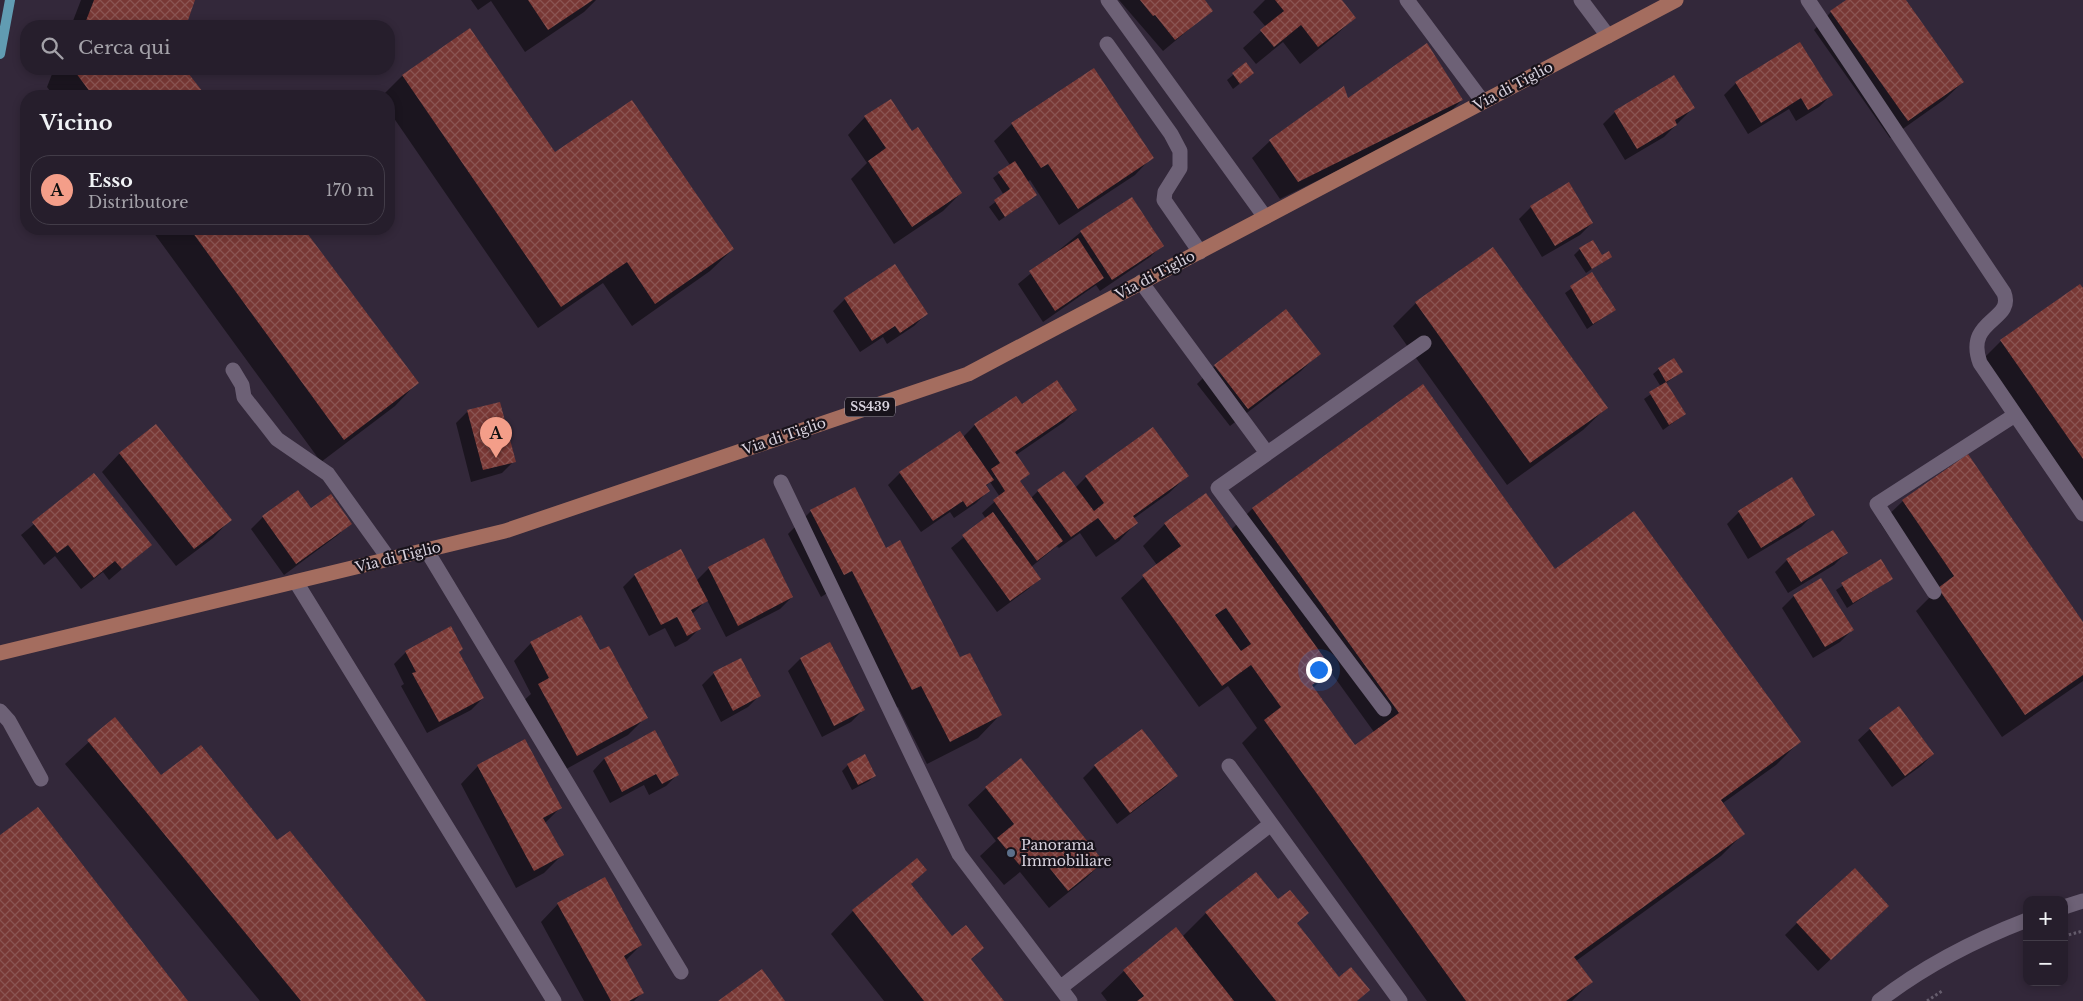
<!DOCTYPE html>
<html lang="it">
<meta charset="utf-8">
<style>
body{margin:0;font-family:"Libre Baskerville",serif;background:#322b38;color:#f1f3f6}
.controls{position:absolute;right:15px;bottom:15px;display:grid;overflow:hidden;border-radius:10px;box-shadow:0 2px 8px #0003}
.controls button{width:45px;height:45px;display:grid;place-items:center;padding:0;border:0;border-bottom:1px solid #423c48;background:#261e2c;color:#f1f3f6;font:25px sans-serif}
.you{position:absolute;left:1318px;top:669px;width:18px;height:18px;margin:-12px;border:4px solid #fff;border-radius:50%;background:#1a73e8;box-shadow:0 0 0 8px #1a73e833}
.badge{display:grid;place-items:center;width:32px;height:32px;border-radius:50%;background:#f49e89;color:#111;font-size:16px;font-weight:700}
.pin{position:absolute;translate:-50% -41px;filter:drop-shadow(0 1px 2px #0008)}
.pin::after{content:'';position:absolute;top:26px;width:18px;height:15px;background:inherit;clip-path:polygon(0 0,100% 0,50% 100%)}
.list{margin:0;padding:0;list-style:none}
h2{display:flex;justify-content:space-between;align-items:center;height:65px;margin:0;padding:0 20px;font-size:21px}
h2 small{font-size:16px;font-weight:400;color:#a4a2a9}
.list li{display:grid;grid-template-columns:32px 1fr auto;gap:15px;align-items:center;box-sizing:border-box;height:70px;margin:0 10px 10px;padding:0 10px;border:1px solid #423c48;border-radius:20px}
.list b{display:block;font-size:19px;white-space:nowrap}
.list p{margin:0;font-size:16px;white-space:nowrap;color:#a4a2a9}
.list em{font-size:16px;font-style:normal;color:#a4a2a9}
.icon{flex:none;width:28px;height:28px;fill:none;stroke:currentColor;stroke-width:2;stroke-linecap:round;stroke-linejoin:round}
.map{position:relative;flex:none;width:2083px;height:1001px;overflow:hidden}
.search{position:absolute;background:#261e2c;box-shadow:0 2px 8px #0003;left:20px;top:20px;width:375px;height:55px;display:flex;align-items:center;gap:12px;box-sizing:border-box;padding:0 18px;border-radius:20px;color:#a4a2a9;font-size:19px}
.panel{position:absolute;background:#261e2c;box-shadow:0 2px 8px #0003;left:20px;top:90px;width:375px;height:145px;border-radius:20px}
.map>svg:first-child{display:block}
</style>
<div class="map">
<svg width="2083" height="1001" viewBox="0 0 2083 1001">
<defs>
<pattern id="building-cross-hatch" width="8" height="8" patternUnits="userSpaceOnUse" patternTransform="scale(1.25)"><rect width="8" height="8" fill="#783835"/><path d="M0 0l8 8M0 8l8-8" fill="none" stroke="#8a5452"/></pattern>
</defs>
<rect width="100%" height="100%" fill="#33283a"/>
<!-- shadow -->
<path fill="#0007" fill-rule="evenodd" d="M81 0H194L184 26H71Z
M471 0H596L584 12 525 52 491 1 478 10Z
M1119 0H1203L1211 11 1163 51Z
M1265 0H1340L1354 18 1336 35 1300 64 1283 42 1256 64 1243 48 1266 27 1253 12Z
M1849 0H1905L1963 82 1945 99 1890 138 1814 30 1831 12Z
M469 30 554 154 733 249 710 271 632 326 603 283 538 328 389 111V96H382L402 76Z
M1246 64 1253 73 1233 89 1227 80Z
M54 69H184L204 96H54L47 87Z
M1736 83 1831 95 1819 107 1796 121 1789 109 1748 134 1724 95Z
M1347 100H1462L1444 118 1280 199 1252 158 1270 141Z
M1693 108 1664 137 1625 160 1603 124 1615 112Z
M865 117 912 133 961 193 943 211 894 244 851 179 867 163 848 135Z
M1012 124 1152 157 1135 175 1059 225 1030 180 1027 182 1036 195 999 221 989 207 1004 195 993 178 1010 165 994 141Z
M1531 207 1592 223 1580 235 1542 257 1519 219Z
M151 229H303L417 383 395 406 321 462Z
M1081 232 1162 245 1150 257 1100 291 1096 285 1043 322 1018 284Z
M1492 248 1606 408 1583 430 1507 485 1393 326 1416 303Z
M1580 249 1602 256H1610L1586 273 1574 255Z
M894 266 926 314 914 326 887 344 883 337 860 352 833 311 845 299Z
M1592 274 1614 310 1587 329 1565 293Z
M2083 290V514L1978 364 2001 341Z
M1286 311 1319 353 1301 371 1230 426 1197 384 1215 366Z
M1659 369 1681 372 1666 383 1685 414 1663 430 1644 399 1661 387 1653 374Z
M1422 386 1555 570 1799 742 1776 765 1723 803 1744 833 1721 856 1576 961 1591 982 1572 1001H1427L1242 743 1257 728 1228 686 1199 707 1121 598 1157 565 1143 546 1165 524 1231 530 1252 509ZM1330 671 1374 732 1355 746 1313 688Z
M1016 398 1021 406 1076 410 1064 422 1016 455 1029 474 1019 482 1031 498 1038 491 1075 488 1086 477 1187 476 1169 493 1133 519 1136 523 1119 541 1096 557 1080 533 1059 548 1057 546 1031 567 1039 579 1027 590 997 612 951 548 986 519 982 513 1000 497 990 482 985 487 988 491 976 503 954 518 950 512 921 532 888 485 900 473 963 437 975 425Z
M468 411 514 461 502 473 471 482 456 423Z
M155 425 230 520 213 538 176 566 102 472 119 454Z
M94 474 150 545 109 580 103 572 81 589 55 556 44 565 21 535Z
M1903 501 2083 624V681L2002 737 1916 611 1930 597 1880 523Z
M310 510 350 523 338 535 284 575 251 529 263 517Z
M811 511 885 549 1000 715 978 738 927 764 898 707 889 712 829 592 821 597 788 534Z
M1739 512 1813 515 1801 527 1748 559 1727 524Z
M1846 553 1834 565 1788 593 1775 572 1787 560Z
M1880 561 1891 579 1847 608 1836 590Z
M709 568 792 597 780 609 726 637 707 600 692 614 699 629 687 641 675 647 665 628 649 636 623 587 635 575 696 581Z
M1794 596 1852 630 1840 642 1813 658 1782 608Z
M531 643 600 652 646 717 628 735 559 773 521 703 531 694 514 661Z
M830 644 863 710 851 722 822 737 788 671 800 659Z
M406 652 458 653 483 698 471 710 427 733 401 686 404 684 394 664Z
M714 673 760 695 748 707 721 722 702 685Z
M115 718 161 776 277 841 425 1001H260L65 764Z
M1870 729 1933 754 1921 766 1892 787 1858 740Z
M655 732 678 774 666 786 649 795 644 785 610 803 593 771 604 759Z
M848 765 875 775 869 781 852 790 842 771Z
M478 766 560 808 545 823 562 855 544 873 516 888 461 784Z
M1095 766 1176 776 1164 788 1117 824 1083 778Z
M986 788 1103 862 1085 879 1049 908 1020 872 1004 885 980 856 996 841 968 805Z
M925 870 910 885 952 938 983 948 970 960 1002 1001H884L831 934 853 911Z
M558 904 641 945 625 961 642 993 634 1001H584L541 922Z
M1206 913 1296 924 1339 978 1368 990 1357 1001H1107L1101 993 1124 971 1182 937Z
M1876 917 1818 971 1785 935 1797 923Z"/>
<g fill="none" stroke-linecap="round" stroke-linejoin="round">
<!-- stream -->
<path stroke="#619cb2" stroke-width="10" d="M0 54 10 0"/>
</g>
<!-- building -->
<path fill="url(#building-cross-hatch)" fill-rule="evenodd" d="M94 0H195L186 26H84Z
M528 0H593L548 30Z
M1140 0H1205L1213 11 1175 40 1155 15 1153 16Z
M1275 0H1342L1356 18 1318 47 1301 25 1274 47 1260 30 1284 11Z
M1846 0H1906L1964 82 1908 121 1830 11Z
M470 28 555 152 632 100 734 249 655 304 627 262 561 307 402 75Z
M1800 42 1833 95 1808 110 1801 98 1761 123 1735 82Z
M1427 43 1463 100 1298 182 1269 140 1344 86 1348 98Z
M1246 62 1254 73 1240 84 1232 73Z
M1094 68 1154 158 1078 209 1048 164 1041 168 1011 123Z
M73 69H185L206 96H93Z
M1674 75 1695 108 1675 120 1677 125 1637 149 1614 111Z
M891 99 912 131 918 127 962 193 912 227 868 161 886 148 864 116Z
M1015 161 1037 195 1005 217 994 200 1010 189 998 172Z
M1569 182 1593 223 1555 246 1530 206Z
M1132 197 1164 246 1112 280 1080 231Z
M190 229H304L419 383 344 440Z
M1078 238 1104 278 1055 311 1029 271Z
M1593 240 1602 255 1609 251 1612 257 1592 269 1579 248Z
M1493 247 1608 408 1530 463 1415 302Z
M895 264 928 314 900 333 895 326 872 341 844 298Z
M1592 272 1616 310 1593 324 1570 286Z
M2080 284 2083 288V459L2000 340Z
M1286 309 1321 354 1248 409 1214 365Z
M1674 358 1683 372 1666 382 1658 368Z
M1057 380 1077 410 1015 452 1030 474 1020 481 1063 541 1037 561 993 500 1005 491 991 469 1000 463 974 424 1016 396 1022 404Z
M1666 382 1686 414 1669 425 1649 392Z
M1423 384 1555 569 1634 511 1801 742 1721 800 1745 834 1574 957 1593 982 1566 1001H1466L1264 720 1281 707 1251 665 1222 686 1142 575 1181 546 1164 523 1206 493 1333 670 1312 685 1355 745 1399 713 1252 508ZM1226 608 1251 644 1241 651 1215 615Z
M500 402 516 462 483 470 467 410Z
M156 424 232 520 194 549 119 453Z
M1153 427 1189 476 1133 516 1138 523 1115 540 1098 518 1071 537 1037 490 1064 471 1094 511 1104 503 1085 476Z
M960 431 994 480 986 485 990 491 967 507 963 501 933 521 899 472Z
M1968 454 2083 622V675L2025 715 1938 588 1954 576 1902 500Z
M94 473 152 545 122 569 115 561 94 578 68 545 57 553 32 522Z
M1792 477 1815 515 1761 548 1738 511Z
M855 487 886 548 900 540 960 657 970 653 1002 715 950 742 921 686 912 690 852 571 844 575 810 510Z
M298 490 311 508 331 494 352 524 296 564 262 516Z
M993 512 1041 579 1010 601 962 535Z
M1833 530 1848 553 1801 582 1786 559Z
M764 538 793 597 738 626 708 567Z
M681 549 708 601 691 610 701 629 687 636 677 617 661 625 634 574Z
M1881 559 1893 579 1853 603 1841 583Z
M1821 578 1854 630 1825 647 1793 595Z
M581 615 600 650 609 646 648 718 577 756 538 684 549 678 530 642Z
M451 626 463 649 459 652 484 698 439 722 412 673 416 672 405 651Z
M830 642 865 710 834 726 800 658Z
M741 658 761 696 733 711 713 672Z
M1899 706 1934 754 1905 776 1869 728Z
M115 717 161 775 201 745 277 840 290 831 426 1001H301L87 740Z
M1142 729 1178 776 1130 813 1094 765Z
M655 730 679 775 662 784 656 774 622 792 604 758Z
M525 739 562 808 543 818 564 855 534 871 477 765Z
M865 754 876 776 858 785 847 764Z
M1021 758 1104 862 1068 891 1039 855 1022 868 997 838 1014 824 985 787Z
M38 807 188 1001H0V835Z
M917 858 927 870 911 884 952 936 966 925 984 948 971 959 1004 1001H924L852 910Z
M1855 868 1889 906 1831 960 1796 922Z
M1256 872 1278 899 1290 890 1309 913 1297 923 1339 977 1351 967 1370 990 1357 1001H1276L1205 912Z
M605 877 642 945 624 956 644 993 629 1001H611L557 903Z
M1176 927 1234 1001H1137L1144 996 1123 970Z
M762 969 785 1001H718Z"/>
<g fill="none" stroke-linecap="round" stroke-linejoin="round">
<!-- path -->
<path stroke="#655c6c" stroke-width="3" stroke-dasharray="2.5 2.5" stroke-linecap="butt" d="M2064 936 2083 931
M1927 1001 1942 991"/>
<!-- minor -->
<path stroke="#6d6176" stroke-width="15" d="M1108 0 1265 217
M1407 0 1483 102
M1581 0 1608 36
M1808 0 2004 293C2015 321 1964 319 1980 363L2083 514
M1107 44 1171 134 1180 151V168L1165 192 1164 200 1200 252
M1141 282 1267 453
M233 370 242 385 244 397 277 439 328 474 389 559
M781 482 959 854 1070 1001
M427 551 681 972
M296 582 554 1001
M1934 592 1877 504 2015 415
M1384 709 1218 488 1424 343
M0 711 9 721 41 779
M1229 766 1400 1001
M2064 907 2083 901
M1060 988 1271 824
M1879 1001C1923 967 1975 940 2027 920"/>
<!-- major -->
<path stroke="#a46d5f" stroke-width="15" d="M0 653 505 531 968 374 1676 0"/>
</g>
<!-- markers -->
<circle fill="#5c6f8a" stroke="#18131b" stroke-width="2" cx="1011" cy="853" r="5"/>
<g text-anchor="middle" stroke-width="4.5" stroke-linejoin="round" paint-order="stroke">
<!-- shield labels -->
<rect fill="#18131b" stroke="#9e99a4" stroke-width="1" x="845" y="397.5" width="50" height="19" rx="4"/>
<g font-size="12" font-weight="bold" fill="#d8d2de">
<text x="870" y="411">SS439</text>
</g>
<!-- street labels -->
<g font-size="14" fill="#d8d2de" stroke="#18131b">
<text transform="translate(1513 86) rotate(-28)" y="5">Via di Tiglio</text>
<text transform="translate(1155 275) rotate(-28)" y="5">Via di Tiglio</text>
<text transform="translate(784 436) rotate(-19)" y="5">Via di Tiglio</text>
<text transform="translate(398 557) rotate(-14)" y="5">Via di Tiglio</text>
</g>
<!-- poi labels -->
<g font-size="14" fill="#d8d2de" stroke="#18131b" text-anchor="start">
<text x="1021" y="850">Panorama<tspan x="1021" dy="16">Immobiliare</tspan></text>
</g>
</g>
</svg>
<div class="controls">
<button>+</button>
<button>−</button>
</div>
<div class="you"></div>
<div class="pin badge" style="left:496px;top:458px">A</div>
<div class="search"><svg class="icon" aria-label="search" viewBox="0 0 24 24"><circle cx="10" cy="10" r="6"/><path d="M15 15l6 6"/></svg>Cerca qui</div>
<section class="panel">
<h2>Vicino<small></small></h2>
<ul class="list">
<li><span class="badge">A</span><div><b>Esso</b><p>Distributore</p></div><em>170 m</em></li>
</ul>
</section>
</div>
